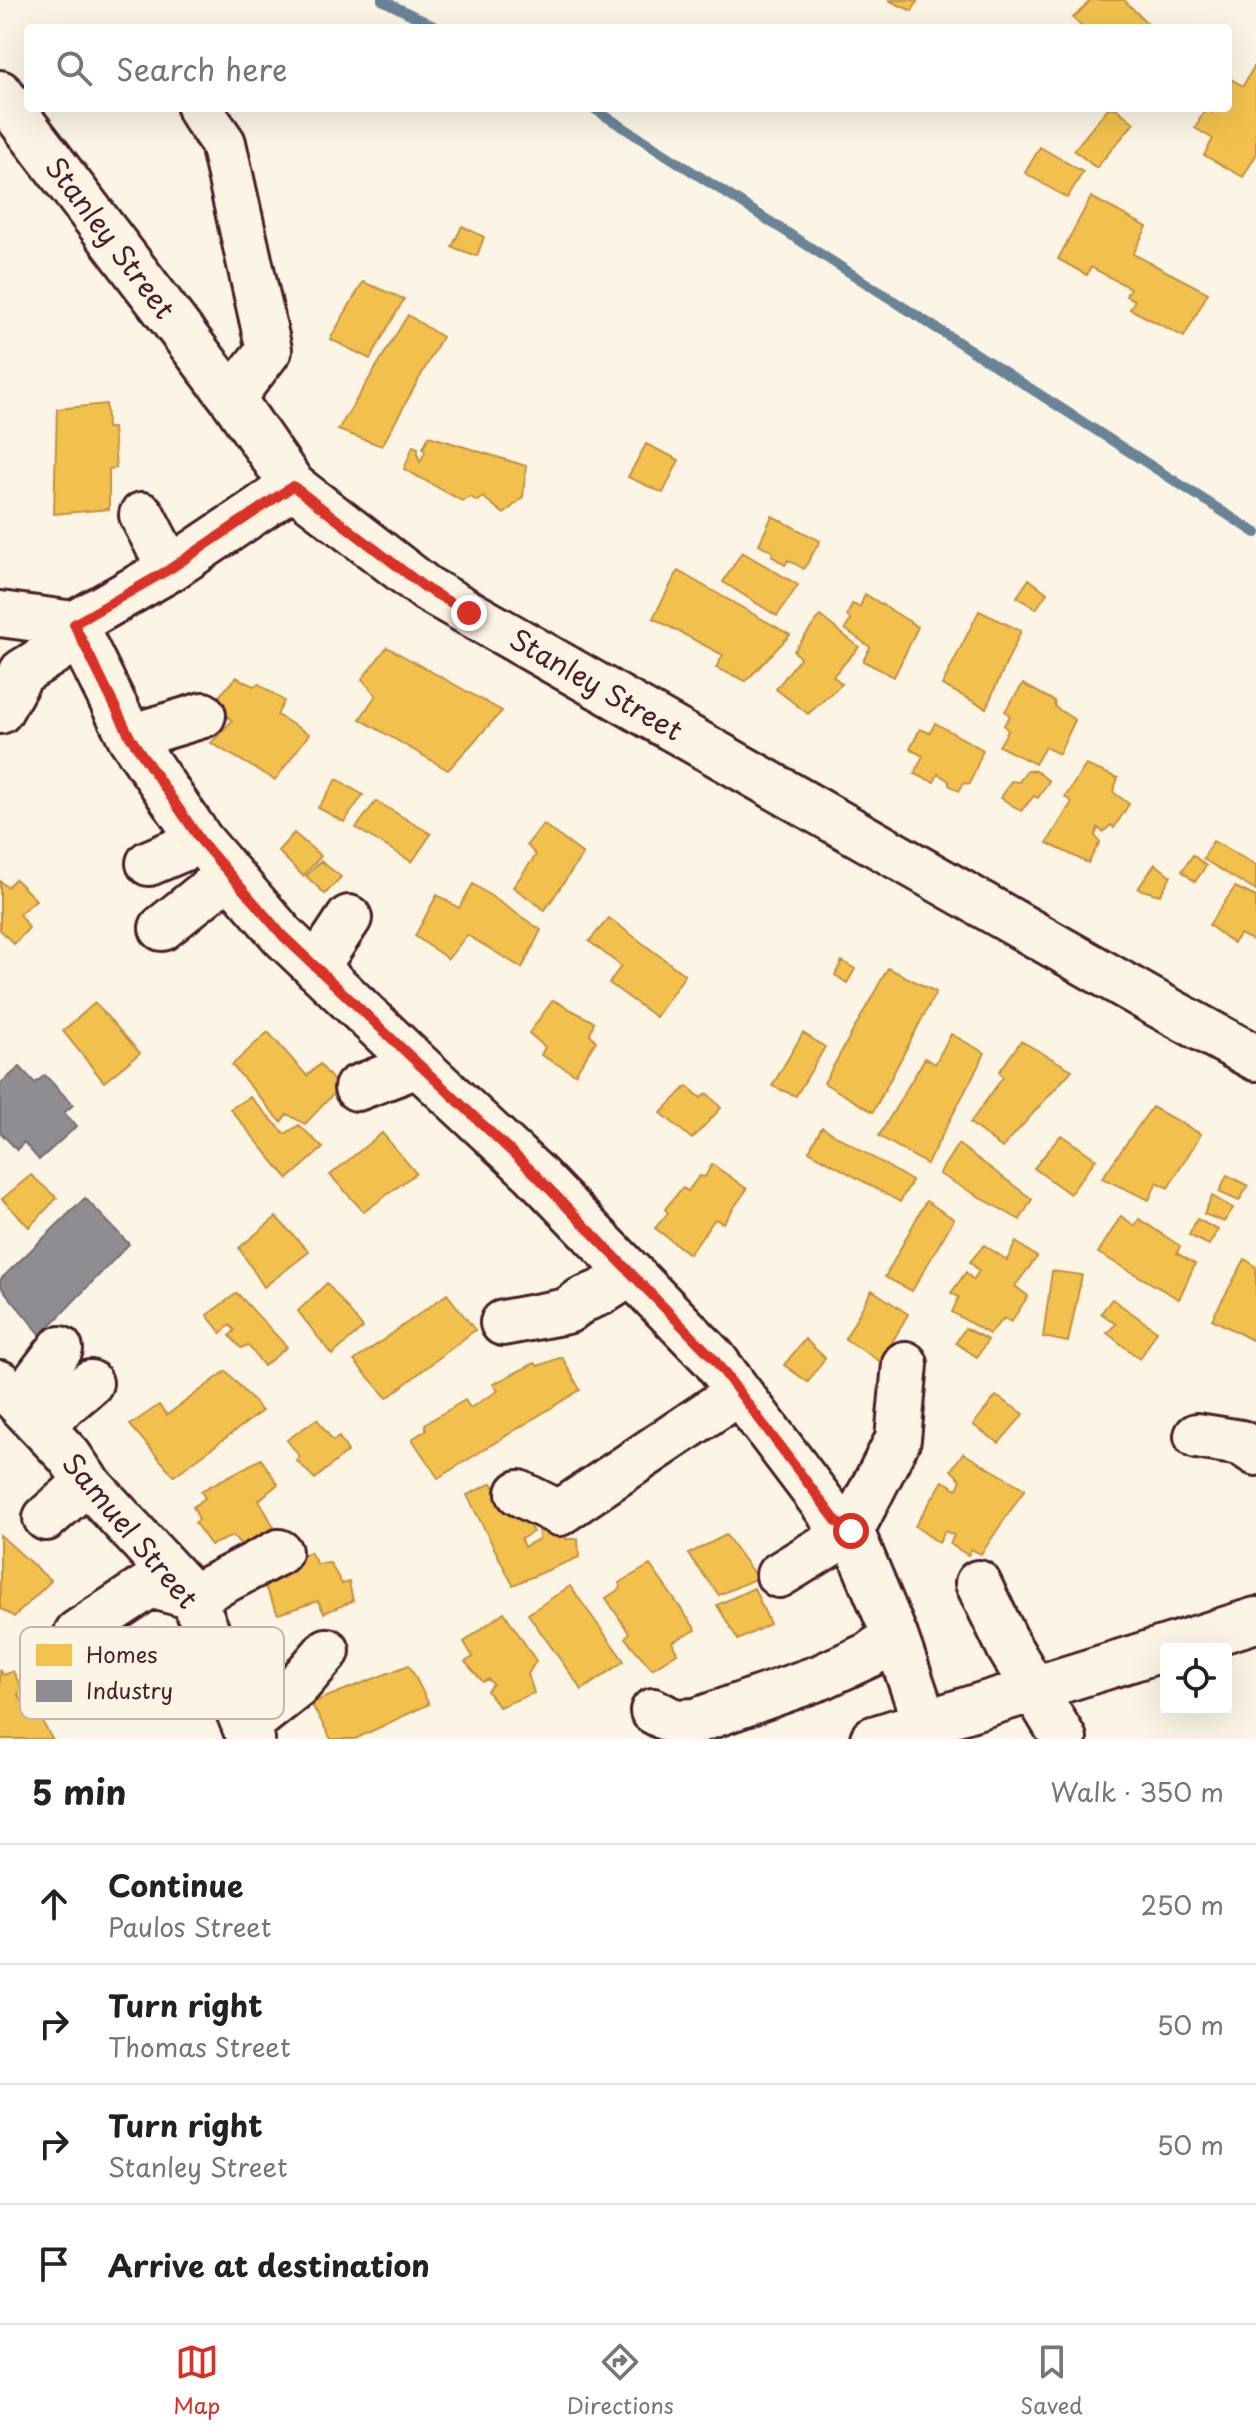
<!DOCTYPE html>
<meta charset="utf-8">
<style>
body{margin:0;font-family:"Playpen Sans",sans-serif;background:#f2f2f2;color:#222}
.controls{position:absolute;right:24px;bottom:24px;display:grid;overflow:hidden;border-radius:8px;box-shadow:0 8px 32px #0002}
.controls button{width:72px;height:72px;display:grid;place-items:center;padding:0;border:0;border-bottom:2px solid #e0e0e0;background:#fff;color:#222;font:40px sans-serif}
.stop{position:absolute;width:24px;height:24px;margin:-18px;border:6px solid #d93025;border-radius:50%;background:#fff}
.stop.end{background:#d93025;border-color:#fff;box-shadow:0 2px 8px #0008}
.list{margin:0;padding:0;list-style:none}
h2{display:flex;justify-content:space-between;align-items:center;height:104px;margin:0;padding:0 32px;font-size:34px}
h2 small{font-size:26px;font-weight:400;color:#767676}
.list li{display:grid;grid-template-columns:52px 1fr auto;gap:24px;align-items:center;box-sizing:border-box;height:120px;padding:0 32px;border-top:2px solid #e0e0e0}
.list b{display:block;font-size:30px;white-space:nowrap}
.list p{margin:0;font-size:26px;white-space:nowrap;color:#767676}
.list em{font-size:26px;font-style:normal;color:#767676}
.icon{flex:none;width:44px;height:44px;fill:none;stroke:currentColor;stroke-width:2;stroke-linecap:round;stroke-linejoin:round}
.map{position:relative;flex:none;width:1256px;height:1739px;overflow:hidden}
.search{position:absolute;background:#fff;box-shadow:0 8px 32px #0002;left:24px;right:24px;top:24px;height:88px;display:flex;align-items:center;gap:20px;box-sizing:border-box;padding:0 28px;border-radius:8px;color:#767676;font-size:30px}
.sheet{height:584px;background:#fff}
nav{display:flex;justify-content:space-around;align-items:center;box-sizing:border-box;height:112px;border-top:2px solid #e0e0e0;background:#fff;font-size:22px;color:#767676}
nav a{display:grid;justify-items:center;gap:4px}
nav .on{color:#d93025}
.map>svg:first-child{display:block}
</style>
<div class="map">
<svg width="1256" height="1739" viewBox="0 0 1256 1739">
<rect width="100%" height="100%" fill="#fcf5e5"/>
<filter id="ink" filterUnits="userSpaceOnUse"><feTurbulence type="fractalNoise" baseFrequency=".0125" numOctaves="2"/><feDisplacementMap in="SourceGraphic" scale="16" xChannelSelector="R" yChannelSelector="G"/><feConvolveMatrix kernelMatrix="1 2 1 2 8 2 1 2 1" color-interpolation-filters="sRGB"/></filter>
<g filter="url(#ink)">
<!-- homes -->
<path fill="#f2c14e" stroke="#c09044" stroke-width="2" d="M888 0H918L912 11Z
M1091 0H1124L1152 28H1083L1073 18Z
M1256 63V155L1243 177 1204 155 1213 139 1195 128 1206 108 1212 112 1214 108H1228V84L1231 79 1243 86Z
M1108 108H1116L1134 123 1096 168 1074 150Z
M1040 147 1083 172 1067 198 1025 173Z
M1091 197 1147 227 1133 254 1208 293 1184 337 1130 309 1135 300 1126 296 1130 288 1091 267 1087 275 1058 259Z
M462 226 484 237 477 256 452 247Z
M363 282 404 299 370 359 330 339Z
M408 315 442 337 382 446 338 430Z
M106 404 107 428H113L116 468 109 469V509L54 514 57 409Z
M429 436 526 466 523 497 504 514 483 497 477 501 471 497 462 501 404 469 413 446 418 448V456L420 462 425 452 423 448Z
M646 444 679 460 663 493 628 477Z
M772 516 820 541 804 569 788 560 785 565 772 556 773 552 759 544Z
M742 552 798 585 777 616 723 582Z
M678 571 790 635 746 681 716 668 723 655 653 618Z
M1029 579 1047 593 1036 609 1017 597Z
M865 594 918 627 894 677 863 661 870 647 845 629 851 620 847 616 852 604 860 607Z
M979 611 1021 631 986 708 942 685Z
M820 616 859 647 833 676 842 684 808 714 776 689 800 658 794 651Z
M387 647 502 711 448 770 360 719 376 695 362 679Z
M236 677 253 686 259 684 284 701 277 715 309 734 275 780 211 743 232 721 214 702Z
M1023 684 1054 701 1055 707 1075 720 1059 754 1045 747 1035 764 999 746 1008 731 1004 725 1010 716 1005 711Z
M935 723 983 750 970 784 964 783 959 791 949 785V781L938 774 934 782 914 774 923 756 910 749 920 729 930 733Z
M1086 765 1118 778 1113 792 1129 804 1114 828 1111 825 1103 832 1098 828 1095 836 1100 842 1088 863 1047 843 1072 802 1065 797Z
M1027 770 1036 771 1049 781 1038 798 1034 796 1021 811 1001 798 1011 781 1019 782Z
M337 779 363 795 344 822 318 808Z
M376 801 431 834 412 862 356 828Z
M543 824 583 854 545 910 513 887 536 855 527 845Z
M294 833 321 856 303 876 278 851Z
M1213 841 1256 865V891L1203 859Z
M1193 855 1206 866 1195 882 1182 871Z
M321 861 341 877 325 894 306 876Z
M1155 864 1171 876 1160 895 1138 889Z
M15 879 36 900 19 914 29 928 14 944 0 930V881L7 887Z
M473 884 541 930 522 968 467 935 448 959 415 936 437 895 459 908Z
M1235 887 1256 897V942L1240 934 1233 943 1209 925Z
M609 918 685 975 656 1017 609 983 621 966 589 941Z
M842 961 855 969 847 983 835 975Z
M888 968 936 992 873 1112 824 1083Z
M553 1000 594 1022 590 1034 596 1041 575 1074 541 1055 545 1047 529 1033Z
M95 1003 140 1053 104 1082 63 1031Z
M268 1032 307 1076 320 1064 339 1088 305 1124 287 1114 281 1122 232 1065Z
M803 1033 825 1047 796 1096 772 1086Z
M951 1034 985 1053 927 1164 879 1136 925 1058 935 1064Z
M1021 1041 1072 1070 1002 1148 970 1123 1003 1077 999 1072Z
M687 1086 701 1098 707 1093 721 1108 692 1139 661 1113Z
M250 1097 285 1134 299 1125 323 1148 288 1179 230 1109Z
M1152 1107 1201 1134 1168 1188 1157 1182 1149 1200 1102 1178Z
M822 1127 912 1181 900 1202 809 1151Z
M382 1133 416 1173 364 1212 330 1175Z
M1061 1135 1096 1159 1070 1194 1034 1168Z
M958 1144 1032 1199 1020 1220 939 1174Z
M712 1164 747 1189 723 1223 715 1219 689 1254 655 1228 668 1213 665 1209 682 1188 688 1191 699 1176 705 1177Z
M31 1175 57 1198 29 1227 2 1199Z
M1227 1175 1248 1186 1239 1201 1219 1192Z
M1212 1196 1233 1208 1224 1222 1204 1214Z
M926 1201 954 1219 912 1291 885 1277Z
M1121 1216 1135 1226 1139 1219 1180 1246 1177 1253 1195 1264 1179 1299 1098 1253Z
M276 1217 309 1252 264 1287 239 1248Z
M1197 1219 1218 1230 1209 1245 1189 1235Z
M1016 1242 1037 1257 1015 1286 1028 1296 1011 1322 1004 1318 989 1334 952 1312 959 1297 951 1293 966 1272 973 1280 979 1271 970 1262 984 1245 1007 1260Z
M1245 1259 1256 1267V1342L1212 1319Z
M1052 1271 1082 1275 1068 1342 1043 1337Z
M327 1283 363 1328 332 1355 298 1311Z
M872 1290 908 1314 881 1362 845 1339Z
M237 1293 287 1347 264 1366 248 1345 241 1348 230 1336 235 1330 230 1325 221 1333 207 1315Z
M447 1294 475 1330 387 1398 354 1361Z
M1112 1299 1157 1331 1140 1359 1107 1333 1116 1324 1101 1313Z
M965 1328 988 1340 977 1357 956 1343Z
M805 1339 825 1358 808 1382 784 1365Z
M562 1357 580 1390 438 1478 412 1439 426 1430 425 1424 465 1400 470 1408 498 1391 493 1384 535 1363 538 1366Z
M226 1371 262 1411 174 1476 130 1425 159 1405 167 1415Z
M996 1396 1024 1414 999 1443 973 1425Z
M317 1419 333 1441 339 1437 348 1451 315 1479 296 1460 300 1457 287 1440Z
M963 1453 1025 1489 981 1554 971 1549 968 1555 950 1544 954 1535 945 1531 939 1543 915 1526 943 1481 957 1489 961 1480 951 1470Z
M261 1459 278 1484 259 1500 274 1527 243 1547 233 1536 211 1545 195 1523 199 1519 193 1507 205 1498 201 1491Z
M492 1483 501 1498 512 1499 533 1532 521 1539 524 1547 539 1539 538 1526 556 1520 566 1539H578L579 1557 513 1585 467 1495Z
M0 1535 51 1581 14 1617 0 1608Z
M726 1535 757 1578 719 1595 688 1554Z
M310 1552 317 1564 330 1563 342 1584 349 1582 353 1601 324 1613 318 1601 278 1614 263 1583 273 1570Z
M650 1565 696 1630 672 1642 677 1653 652 1669 625 1638 629 1633 606 1598 621 1588 619 1583Z
M570 1586 624 1661 582 1690 528 1614Z
M754 1588 770 1624 738 1640 717 1605Z
M504 1612 536 1661 528 1674 534 1693 499 1707 487 1691 493 1684 488 1679 483 1682 465 1662 473 1657 464 1642Z
M409 1665 429 1704 355 1739H331L311 1703Z
M0 1671 4 1675 13 1671 23 1691 18 1694 31 1716 38 1714 52 1739H0Z"/>
<!-- industry -->
<path fill="#8d8d92" stroke="#796c73" stroke-width="2" d="M20 1067 35 1083 45 1075 73 1105 64 1113 77 1126 39 1160 24 1142 17 1150 0 1132V1084Z
M85 1198 129 1244 41 1335 0 1286V1280Z"/>
<g fill="none" stroke-linecap="round" stroke-linejoin="round">
<!-- stream -->
<path stroke="#698397" stroke-width="10" d="M382 0 438 28
M593 108 1256 533"/>
<defs>
<path id="minor" d="M0 93 232 398 293 486 427 589 1157 1004 1256 1058
M200 110 223 143 269 350 232 398
M142 515 170 569
M0 614 74 624 170 569 293 486
M74 624 130 737 201 841 283 936 418 1065 534 1173 714 1359 837 1522 851 1531 895 1636 925 1722
M0 711 22 672 57 650 74 624
M130 737 203 715
M149 863 201 841
M162 928 229 874
M316 968 349 918
M357 1088 418 1065
M503 1323 567 1311 582 1300 602 1292 630 1274
M0 1383 69 1456 87 1482 193 1597 245 1727 252 1739
M19 1403 60 1349
M40 1425 90 1383
M1197 1436 1241 1443 1256 1453
M519 1493 559 1513 739 1392
M46 1518 87 1482
M779 1575 851 1531 898 1439 905 1364
M978 1583 1010 1649 1064 1739
M77 1633 150 1585 193 1597 279 1552
M653 1711 674 1722 696 1721 821 1677 869 1655 895 1636
M245 1727 297 1686 327 1651
M873 1739 1256 1620"/>
</defs>
<!-- minor casing -->
<use href="#minor" stroke="#4a1f2b" stroke-width="50"/>
<!-- minor -->
<use href="#minor" stroke="#fcf5e5" stroke-width="44"/>
</g>
</g>
<g fill="none" stroke-linecap="round" stroke-linejoin="round" filter="url(#ink)">
<!-- route -->
<path stroke="#d93025" stroke-width="10" d="M469 613 427 589 293 486 170 569 74 624 130 737 201 841 283 936 534 1173 714 1359 837 1522 851 1531"/>
</g>
<g text-anchor="middle" stroke-width="8" stroke-linejoin="round" paint-order="stroke">
<!-- street labels -->
<g font-size="28" fill="#4a1f2b" stroke="#fcf5e5">
<text transform="translate(110 238) rotate(53)" y="10">Stanley Street</text>
<text transform="translate(596 685) rotate(30)" y="10">Stanley Street</text>
<text transform="translate(130 1531) rotate(50)" y="10">Samuel Street</text>
</g>
</g>
<!-- legend -->
<rect x="20" y="1627" width="264" height="92" rx="12" fill="#fcf5e5" stroke="#c7b5ad" stroke-width="2"/>
<rect x="36" y="1644" width="36" height="22" fill="#f2c14e"/>
<rect x="36" y="1680" width="36" height="22" fill="#8d8d92"/>
<g font-size="22" fill="#4a1f2b">
<text x="86" y="1663">Homes</text>
<text x="86" y="1699">Industry</text>
</g>
</svg>
<div class="controls">
<button><svg class="icon" aria-label="locate" viewBox="0 0 24 24"><circle cx="12" cy="12" r="6"/><path d="M12 2v4M12 18v4M2 12h4M18 12h4"/></svg></button>
</div>
<div class="stop" style="left:851px;top:1531px"></div>
<div class="stop end" style="left:469px;top:613px"></div>
<div class="search"><svg class="icon" aria-label="search" viewBox="0 0 24 24"><circle cx="10" cy="10" r="6"/><path d="M15 15l6 6"/></svg>Search here</div>
</div>
<section class="sheet">
<h2>5 min<small>Walk · 350 m</small></h2>
<ul class="list">
<li><svg class="icon" aria-label="ahead" viewBox="0 0 24 24"><path d="M12 20V5M6 11l6-6 6 6"/></svg><div><b>Continue</b><p>Paulos Street</p></div><em>250 m</em></li>
<li><svg class="icon" aria-label="right" viewBox="0 0 24 24"><path d="M7 20v-9h11M14 6l5 5-5 5"/></svg><div><b>Turn right</b><p>Thomas Street</p></div><em>50 m</em></li>
<li><svg class="icon" aria-label="right" viewBox="0 0 24 24"><path d="M7 20v-9h11M14 6l5 5-5 5"/></svg><div><b>Turn right</b><p>Stanley Street</p></div><em>50 m</em></li>
<li><svg class="icon" aria-label="arrive" viewBox="0 0 24 24"><path d="M6 21V4h12l-3 4 3 4H6"/></svg><div><b>Arrive at destination</b></div></li>
</ul>
</section>
<nav>
<a class="on"><svg class="icon" aria-label="map" viewBox="0 0 24 24"><path d="M3 6l6-2 6 2 6-2v14l-6 2-6-2-6 2zM9 4v14M15 6v14"/></svg>Map</a>
<a><svg class="icon" aria-label="directions" viewBox="0 0 24 24"><path d="M12 3l9 9-9 9-9-9zM9 14v-3h6M13 9l2 2-2 2"/></svg>Directions</a>
<a><svg class="icon" aria-label="saved" viewBox="0 0 24 24"><path d="M7 4h10v16l-5-4-5 4z"/></svg>Saved</a>
</nav>
